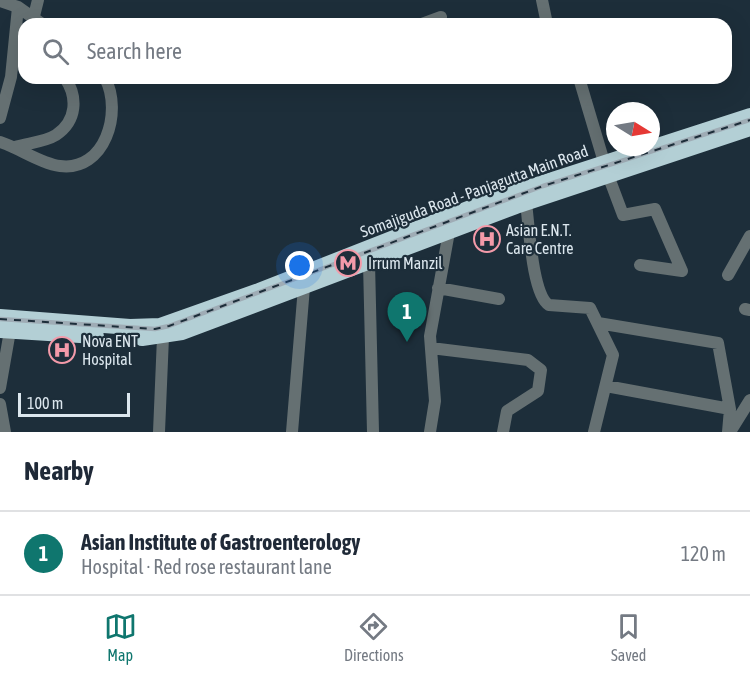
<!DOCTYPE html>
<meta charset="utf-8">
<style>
body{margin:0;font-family:"Asap Condensed",sans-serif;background:#f6f6f7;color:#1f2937}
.compass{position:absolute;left:606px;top:102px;width:54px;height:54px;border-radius:50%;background:#fff;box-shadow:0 6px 24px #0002;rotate:101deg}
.scale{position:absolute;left:18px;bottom:15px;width:112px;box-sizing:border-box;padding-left:6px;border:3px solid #dce7ee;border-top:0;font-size:16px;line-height:21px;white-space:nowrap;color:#dce7ee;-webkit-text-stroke:4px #1d2e3a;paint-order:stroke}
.you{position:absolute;left:300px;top:266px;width:21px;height:21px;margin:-15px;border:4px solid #fff;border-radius:50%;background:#1a73e8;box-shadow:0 0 0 9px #1a73e833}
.badge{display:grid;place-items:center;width:39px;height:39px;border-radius:50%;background:#0f766e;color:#fff;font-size:20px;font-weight:700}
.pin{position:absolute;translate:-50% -50px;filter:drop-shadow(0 2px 3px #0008)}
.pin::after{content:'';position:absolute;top:32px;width:21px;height:18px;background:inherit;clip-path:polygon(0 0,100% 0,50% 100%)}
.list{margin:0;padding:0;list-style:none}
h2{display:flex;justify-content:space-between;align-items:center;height:78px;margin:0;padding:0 24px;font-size:26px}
h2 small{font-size:20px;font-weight:400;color:#747a83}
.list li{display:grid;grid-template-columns:39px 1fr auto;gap:18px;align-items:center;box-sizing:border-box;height:84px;padding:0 24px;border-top:2px solid #e0e1e3}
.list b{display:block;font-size:22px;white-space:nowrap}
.list p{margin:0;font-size:20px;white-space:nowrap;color:#747a83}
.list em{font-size:20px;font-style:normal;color:#747a83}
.icon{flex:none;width:33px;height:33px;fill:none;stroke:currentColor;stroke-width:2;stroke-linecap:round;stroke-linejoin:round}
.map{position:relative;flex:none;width:750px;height:432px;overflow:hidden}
.search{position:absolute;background:#fff;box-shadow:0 6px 24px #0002;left:18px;right:18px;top:18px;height:66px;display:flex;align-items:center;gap:15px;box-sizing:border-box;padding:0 21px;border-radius:18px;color:#747a83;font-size:22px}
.sheet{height:162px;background:#fff}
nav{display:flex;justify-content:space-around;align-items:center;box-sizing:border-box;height:84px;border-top:2px solid #e0e1e3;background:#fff;font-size:16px;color:#747a83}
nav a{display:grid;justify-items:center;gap:3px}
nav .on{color:#0f766e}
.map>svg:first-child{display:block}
</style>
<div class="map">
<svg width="750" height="432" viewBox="0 0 750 432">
<rect width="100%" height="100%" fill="#1d2e3a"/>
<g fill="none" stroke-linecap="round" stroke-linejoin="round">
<!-- minor -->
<path stroke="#657072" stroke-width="12" d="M542 0 547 24
M0 1 18 7 42 24
M33 20 38 0
M422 24 441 17
M579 78 604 162
M0 118 11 77 18 7
M0 142C19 148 42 164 60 166 105 172 123 112 105 78
M15 147C28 143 45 142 56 135 77 121 78 97 65 78
M608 175 623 215 655 209 682 271 640 265
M526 203C529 224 532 295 549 305L590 308 613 355 594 432
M369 263 373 432
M728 275 750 236
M438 288 499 299
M745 309 750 310
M598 323 718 343 730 409 728 432
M431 348 528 360 541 370 538 391 507 411 503 432
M606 386 730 409
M0 388 10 331
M0 404 5 432
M159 432 163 337
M292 432 304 287
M430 432 435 401 430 336 449 232
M730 432 750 400"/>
<!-- highway -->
<path stroke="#b3cfd5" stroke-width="16" d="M0 317 130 327 160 326 259 291 491 200 750 116
M0 330 96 336
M142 338 182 332 516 206 750 128"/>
<defs>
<path id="rail" d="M0 319 155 329 169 326 543 186 750 120"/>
</defs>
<!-- rail casing -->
<use href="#rail" stroke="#9facb5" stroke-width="4.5"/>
<!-- rail -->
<use href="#rail" stroke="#1d2e3a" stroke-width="2" stroke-dasharray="7" stroke-linecap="butt"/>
</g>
<!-- icons -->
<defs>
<symbol id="hospital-ring" viewBox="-11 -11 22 22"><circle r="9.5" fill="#1d2e3a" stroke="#f39aa9" stroke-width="1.5"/><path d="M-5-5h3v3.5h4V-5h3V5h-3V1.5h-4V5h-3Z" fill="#f39aa9"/></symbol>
<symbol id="metro-ring" viewBox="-11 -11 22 22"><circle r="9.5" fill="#1d2e3a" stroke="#f39aa9" stroke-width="1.5"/><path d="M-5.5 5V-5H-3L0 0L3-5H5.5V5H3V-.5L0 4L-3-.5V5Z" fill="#f39aa9"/></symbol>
</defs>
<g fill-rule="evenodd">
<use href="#hospital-ring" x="472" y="224" width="30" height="30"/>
<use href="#metro-ring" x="333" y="248" width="30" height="30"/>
<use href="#hospital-ring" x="47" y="335" width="30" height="30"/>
</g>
<g text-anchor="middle" stroke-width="4.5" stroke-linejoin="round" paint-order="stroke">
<!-- street labels -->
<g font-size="16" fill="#dce7ee" stroke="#1d2e3a">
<text transform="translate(474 191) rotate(-20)" y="6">Somajiguda Road - Panjagutta Main Road</text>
</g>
<!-- poi labels -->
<g font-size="16" fill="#dce7ee" stroke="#1d2e3a" text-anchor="start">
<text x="506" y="236">Asian E.N.T.<tspan x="506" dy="18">Care Centre</tspan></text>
<text x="368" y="269">Irrum Manzil</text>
<text x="82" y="347">Nova ENT<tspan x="82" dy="18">Hospital</tspan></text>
</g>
</g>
</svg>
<svg class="compass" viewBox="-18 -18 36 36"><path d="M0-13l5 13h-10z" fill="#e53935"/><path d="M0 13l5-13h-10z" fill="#747a83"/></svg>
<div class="scale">100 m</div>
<div class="you"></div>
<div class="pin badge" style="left:407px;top:342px">1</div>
<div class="search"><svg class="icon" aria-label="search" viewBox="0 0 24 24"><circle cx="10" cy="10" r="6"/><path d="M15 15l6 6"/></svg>Search here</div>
</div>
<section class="sheet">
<h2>Nearby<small></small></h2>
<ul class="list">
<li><span class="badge">1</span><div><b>Asian Institute of Gastroenterology</b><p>Hospital · Red rose restaurant lane</p></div><em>120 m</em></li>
</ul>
</section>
<nav>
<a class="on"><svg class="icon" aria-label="map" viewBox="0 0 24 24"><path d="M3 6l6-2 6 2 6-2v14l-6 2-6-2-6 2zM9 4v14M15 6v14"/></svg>Map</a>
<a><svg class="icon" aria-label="directions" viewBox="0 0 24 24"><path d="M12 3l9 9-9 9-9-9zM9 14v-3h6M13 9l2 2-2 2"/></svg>Directions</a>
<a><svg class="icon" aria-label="saved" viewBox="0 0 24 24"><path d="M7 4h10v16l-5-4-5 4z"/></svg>Saved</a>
</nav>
